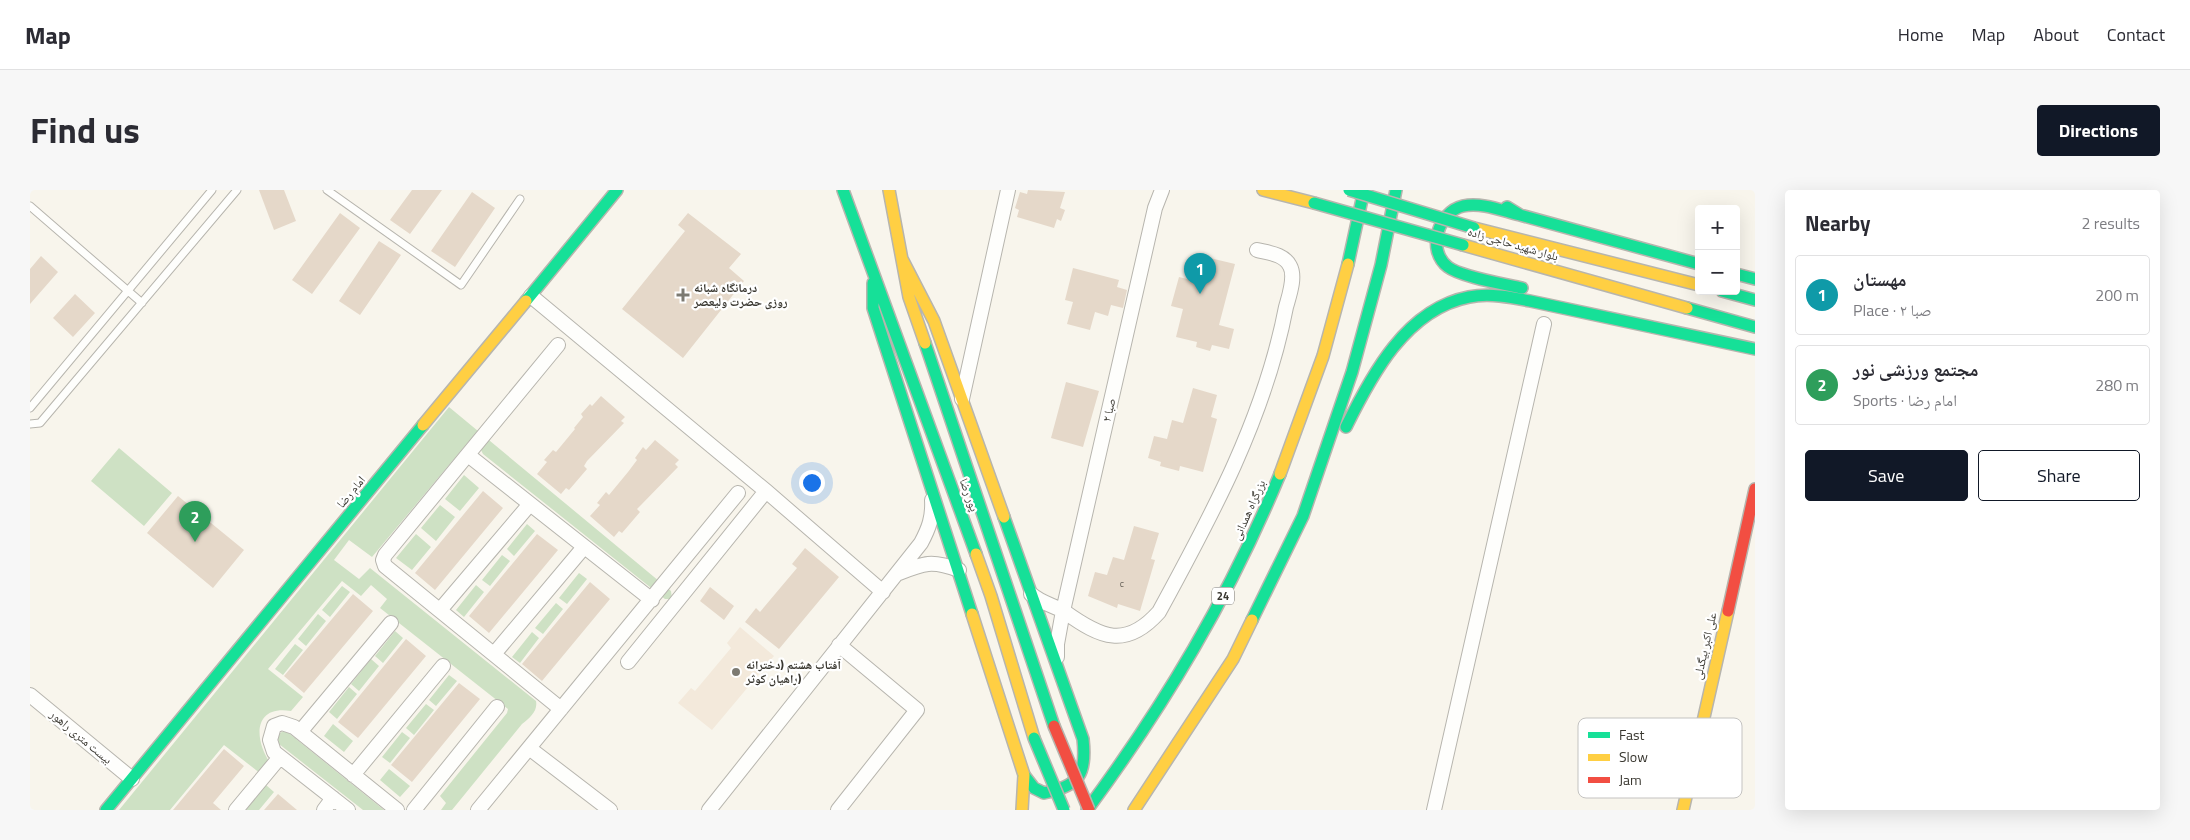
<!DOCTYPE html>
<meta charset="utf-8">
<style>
body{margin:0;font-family:"Titillium Web","Noto Naskh Arabic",sans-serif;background:#f7f7f7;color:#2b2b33}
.controls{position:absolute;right:15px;top:15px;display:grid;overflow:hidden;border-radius:5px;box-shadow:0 5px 20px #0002}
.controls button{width:45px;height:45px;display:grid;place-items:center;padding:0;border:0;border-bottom:1px solid #e1e1e2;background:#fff;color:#2b2b33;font:25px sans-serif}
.you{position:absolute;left:781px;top:292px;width:18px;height:18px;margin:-12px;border:4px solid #fff;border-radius:50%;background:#1a73e8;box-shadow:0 0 0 8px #1a73e833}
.badge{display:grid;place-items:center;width:32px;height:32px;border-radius:50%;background:#111827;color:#fff;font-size:16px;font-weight:700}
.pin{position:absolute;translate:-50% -41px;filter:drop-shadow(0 1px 2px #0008)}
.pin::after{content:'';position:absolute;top:26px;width:18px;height:15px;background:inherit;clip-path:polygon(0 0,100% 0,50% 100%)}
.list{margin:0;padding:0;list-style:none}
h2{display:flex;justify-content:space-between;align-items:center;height:65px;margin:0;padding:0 20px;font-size:21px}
h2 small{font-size:16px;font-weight:400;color:#7c7c81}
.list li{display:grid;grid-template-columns:32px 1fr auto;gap:15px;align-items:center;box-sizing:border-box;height:80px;margin:0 10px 10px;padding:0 10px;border:1px solid #e1e1e2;border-radius:5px}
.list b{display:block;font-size:19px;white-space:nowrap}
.list p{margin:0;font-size:16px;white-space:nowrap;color:#7c7c81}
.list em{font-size:16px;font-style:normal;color:#7c7c81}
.actions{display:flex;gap:10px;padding:15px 20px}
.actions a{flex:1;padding:11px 0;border:1px solid #111827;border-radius:5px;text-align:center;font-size:18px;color:#111827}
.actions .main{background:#111827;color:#fff}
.map{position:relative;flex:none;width:1725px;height:620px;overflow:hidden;border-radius:5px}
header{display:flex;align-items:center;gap:30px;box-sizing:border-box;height:70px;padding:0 25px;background:#fff;border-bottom:1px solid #e1e1e2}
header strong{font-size:24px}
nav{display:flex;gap:28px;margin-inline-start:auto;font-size:18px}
.intro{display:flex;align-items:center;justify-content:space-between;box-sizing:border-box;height:120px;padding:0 30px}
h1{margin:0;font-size:35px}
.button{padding:12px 22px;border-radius:5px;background:#111827;color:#fff;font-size:18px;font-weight:700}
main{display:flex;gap:30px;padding:0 30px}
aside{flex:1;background:#fff;border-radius:5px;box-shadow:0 5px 20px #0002}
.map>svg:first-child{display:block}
</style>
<header>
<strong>Map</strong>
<nav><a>Home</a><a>Map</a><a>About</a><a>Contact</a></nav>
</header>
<div class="intro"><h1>Find us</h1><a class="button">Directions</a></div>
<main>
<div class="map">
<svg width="1725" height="620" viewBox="0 0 1725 620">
<rect width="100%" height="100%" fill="#f8f5ec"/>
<!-- education -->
<path fill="#f3e9db" d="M710 437 744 466 682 540 648 513 661 498 665 501 701 458 697 453Z"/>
<!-- green -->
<path fill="#cee1c4" d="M419 217 641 401 642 409H635L453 264 446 250 439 251 342 367 319 350 304 370 329 389 340 378 506 511C508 521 500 528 492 534L422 620H411L416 613 410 606 477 523 478 519 350 418 357 409 341 395 331 406 312 391 238 479 273 507 261 521C223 515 224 549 240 573L231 584 194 555 140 620H89Z
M89 258 142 303 114 336 61 291Z
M434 285 449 298 430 321 415 309Z
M410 315 425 327 406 351 391 338Z
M497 334 505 341 484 366 477 359Z
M386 344 401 357 382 380 366 368Z
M472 365 480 371 460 396 452 390Z
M549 383 557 389 537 414 529 408Z
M446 395 454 402 434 427 426 420Z
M312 396 320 402 300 427 292 420Z
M526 413 533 419 513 444 505 438Z
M288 424 296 431 276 456 268 449Z
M365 441 373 448 353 473 345 466Z
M502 442 509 448 490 473 482 467Z
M265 454 273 460 253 485 245 479Z
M341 469 349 476 329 501 321 494Z
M419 485 427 491 406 516 399 510Z
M319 497 327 504 307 529 299 522Z
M396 514 404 520 384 545 376 538Z
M303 534 323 551 314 562 294 546Z
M255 540 354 620H333L249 554 247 545Z
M372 542 380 548 360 573 352 567Z
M359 579 380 596 370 607 350 590Z
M236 595 244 602 229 620H216Z"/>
<!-- building -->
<path fill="#e5d8c9" d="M229 0H254L266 31 244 40Z
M382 0H412L380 44 360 30Z
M998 0 1035 2 1030 18 1035 20 1031 31 1027 29 1024 38 987 27 989 20 985 18 990 2 997 4Z
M442 2 465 18 425 77 401 61Z
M310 23 330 38 282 104 262 90Z
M658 23 711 64 699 78 714 91 653 168 592 119 655 41 648 35Z
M349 51 371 65 330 125 309 111Z
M11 66 28 82 0 114V79Z
M1180 68 1205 74 1189 135 1204 139 1199 159 1182 155 1180 161 1166 157 1167 152 1146 147 1153 119 1141 116 1149 87 1173 93Z
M1043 78 1089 90 1087 97 1097 100 1093 118 1081 115 1078 126 1065 122 1060 140 1037 134 1043 112 1035 110Z
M45 104 65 123 43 147 23 128Z
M1036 192 1069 201 1053 257 1021 248Z
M1163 198 1187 205 1181 227 1187 229 1173 282 1150 276 1149 281 1130 276 1131 272 1118 268 1124 246 1137 249 1142 230 1153 233Z
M571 206 595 227 591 231 594 233 557 271 554 276 557 279 539 300 536 298 531 304 507 284 517 272 514 270 523 260 526 262 545 239 544 238 553 227 551 224 560 214 562 216Z
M625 250 649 270 645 274 648 277 611 315 607 319 610 322 592 343 589 341 584 347 560 326 570 315 567 313 576 302 579 305 598 282 607 270 605 268 613 257 616 260Z
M453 301 473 318 405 400 385 383Z
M148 306 214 360 183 398 117 343Z
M1104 336 1129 343 1121 369 1125 370 1110 421 1088 414 1087 418 1058 406 1065 382 1077 385 1083 367 1094 370Z
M507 344 528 360 459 443 439 426Z
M775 358 809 387 749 459 715 432 726 418 730 422 767 378 762 374Z
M560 392 580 409 512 491 492 474Z
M680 397 704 416 694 430 670 411Z
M323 404 343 421 274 503 254 486Z
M376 449 396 466 328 548 308 532Z
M429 493 450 509 382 592 361 575Z
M194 559 214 576 183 613 191 620H143Z
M248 604 267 620H234Z"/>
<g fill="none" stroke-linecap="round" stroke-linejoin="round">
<defs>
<path id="lane" d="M297 0 431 95 490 9
M0 16 112 113
M0 218 182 0
M0 234 10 233 207 0"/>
<path id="street" d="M501 106 736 301 853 402
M528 155 355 365 353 370 355 376 531 519
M932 209 978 0
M438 265 622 410
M869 383C894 373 902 370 929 380
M1001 404C1012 414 1024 415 1035 422 1071 448 1096 459 1129 422 1182 325 1235 227 1256 117 1259 106 1266 87 1260 76 1254 64 1239 63 1227 60
M410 420 500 314
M464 464 554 357
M1027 467V454L1033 421 1125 18 1132 0
M598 472 736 301
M0 505 102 589
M270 542 361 433
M499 558 580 620
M323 585 413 476
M206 620 250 567
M294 620 303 608
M318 620 244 562 240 550 244 536 252 533 264 537 367 620
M384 620 467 517
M448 620 708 303
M679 620 891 353C899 338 903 327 902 310
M808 620 887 520 809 455
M1404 620 1514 134"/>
<path id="fast" d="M813 0 946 364
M1477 17 1490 25 1669 74
M1490 25C1473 21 1452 12 1433 16 1408 22 1396 60 1418 77 1431 87 1475 94 1492 98
M1318 74 1334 0
M1706 84 1725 89
M843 93V118L942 424
M1692 101 1725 110
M496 111 587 0
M1657 118 1725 137
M895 153 1024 536
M1316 237C1341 186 1376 119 1439 107 1459 103 1480 107 1500 111L1725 159
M974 327 1053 549C1057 585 1049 596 1014 603L1004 598 994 585
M1222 430 1273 326 1322 182 1351 75 1366 0
M76 620 393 235
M1057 620C1136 513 1199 407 1250 284"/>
<path id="slow" d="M859 0 879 107 895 153
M1233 0 1284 13
M1444 38 1669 95
M1433 55 1657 118
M872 69 904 131 974 327
M393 235 496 111
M1250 284 1293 166 1318 74
M946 364 961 406 1004 548
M942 424 994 585 992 620
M1104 620 1203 469 1222 430
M1653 620 1698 421"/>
<path id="jam" d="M1698 421 1725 299"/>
</defs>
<!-- lane casing -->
<use href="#lane" stroke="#b7b5ae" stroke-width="9"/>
<!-- street casing -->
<use href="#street" stroke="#b7b5ae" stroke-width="16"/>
<!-- fast casing -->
<use href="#fast" stroke="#b7b5ae" stroke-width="14"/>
<!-- slow casing -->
<use href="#slow" stroke="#b7b5ae" stroke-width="14"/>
<!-- jam casing -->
<use href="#jam" stroke="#b7b5ae" stroke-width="14"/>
<!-- lane -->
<use href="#lane" stroke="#fefefc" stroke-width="7"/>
<!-- street -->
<use href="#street" stroke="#fefefc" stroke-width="14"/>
<!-- fast -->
<use href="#fast" stroke="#16e098" stroke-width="11"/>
<!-- slow -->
<use href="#slow" stroke="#ffcf43" stroke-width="11"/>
<!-- jam -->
<use href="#jam" stroke="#f24e42" stroke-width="11"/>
<defs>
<path id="fast-bridge" d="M1319 0 1444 38
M1284 13 1433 55
M1004 548 1034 620"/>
<path id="jam-bridge" d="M1024 536 1059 620"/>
</defs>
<!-- fast-bridge casing -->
<use href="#fast-bridge" stroke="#b7b5ae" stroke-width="14" stroke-linecap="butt"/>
<!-- jam-bridge casing -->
<use href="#jam-bridge" stroke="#b7b5ae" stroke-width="14" stroke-linecap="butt"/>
<!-- fast-bridge -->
<use href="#fast-bridge" stroke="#16e098" stroke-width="11"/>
<!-- jam-bridge -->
<use href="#jam-bridge" stroke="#f24e42" stroke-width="11"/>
</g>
<!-- markers -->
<g fill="#7c7a72" stroke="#fff" stroke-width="2">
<path d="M650.5 97.5h5v5h5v5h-5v5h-5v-5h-5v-5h5z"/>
<circle cx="706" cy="482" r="5"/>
</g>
<g text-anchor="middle" stroke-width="4.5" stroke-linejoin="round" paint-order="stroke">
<!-- number labels -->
<g font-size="10" fill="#645f56">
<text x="1092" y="397">c</text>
</g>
<!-- shield labels -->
<rect fill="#fff" stroke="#74736e" stroke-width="1" x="1182" y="397.5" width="22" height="17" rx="4"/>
<g font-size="11" font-weight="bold" fill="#393730">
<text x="1193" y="410">24</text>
</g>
<!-- street labels -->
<g font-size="12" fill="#393730" stroke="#fff">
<text transform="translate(1483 54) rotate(16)" y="4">بلوار شهید حاجی زاده</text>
<text transform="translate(1079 220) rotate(-77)" y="4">صبا ۲</text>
<text transform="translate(321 302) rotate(-50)" y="4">امام رضا</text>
<text transform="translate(939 305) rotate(70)" y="4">پور رضا</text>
<text transform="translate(1219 320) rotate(-66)" y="4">بزرگراه همدانی</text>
<text transform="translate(1675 456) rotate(-77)" y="4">علی اکبر بیگدلی</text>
<text transform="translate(51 547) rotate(40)" y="4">بیست متری راهور</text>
</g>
<!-- poi labels -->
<g font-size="12" font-weight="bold" fill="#393730" stroke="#fff" text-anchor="start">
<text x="664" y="102">درمانگاه شبانه<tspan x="664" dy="14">روزی حضرت ولیعصر</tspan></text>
<text x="716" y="479">آفتاب هشتم (دخترانه<tspan x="716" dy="14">راهیان کوثر)</tspan></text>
</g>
</g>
<!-- legend -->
<rect x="1548" y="528" width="164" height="80" rx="8" fill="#fff" stroke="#c4c3c1" stroke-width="1"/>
<rect x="1558" y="542" width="22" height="6" fill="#16e098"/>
<rect x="1558" y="564" width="22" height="7" fill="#ffcf43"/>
<rect x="1558" y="587" width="22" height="6" fill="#f24e42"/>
<g font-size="14" fill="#393730">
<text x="1589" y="550">Fast</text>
<text x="1589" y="572">Slow</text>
<text x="1589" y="595">Jam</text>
</g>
</svg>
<div class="controls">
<button>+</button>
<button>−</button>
</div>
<div class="you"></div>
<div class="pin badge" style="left:1170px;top:104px;background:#0f9aa8">1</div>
<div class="pin badge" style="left:165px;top:352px;background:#2e9e5b">2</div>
</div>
<aside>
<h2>Nearby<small>2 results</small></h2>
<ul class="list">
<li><span class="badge" style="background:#0f9aa8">1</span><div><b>مهستان</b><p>Place · صبا ۲</p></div><em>200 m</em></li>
<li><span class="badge" style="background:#2e9e5b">2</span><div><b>مجتمع ورزشی نور</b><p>Sports · امام رضا</p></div><em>280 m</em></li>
</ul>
<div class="actions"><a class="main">Save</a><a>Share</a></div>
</aside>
</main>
